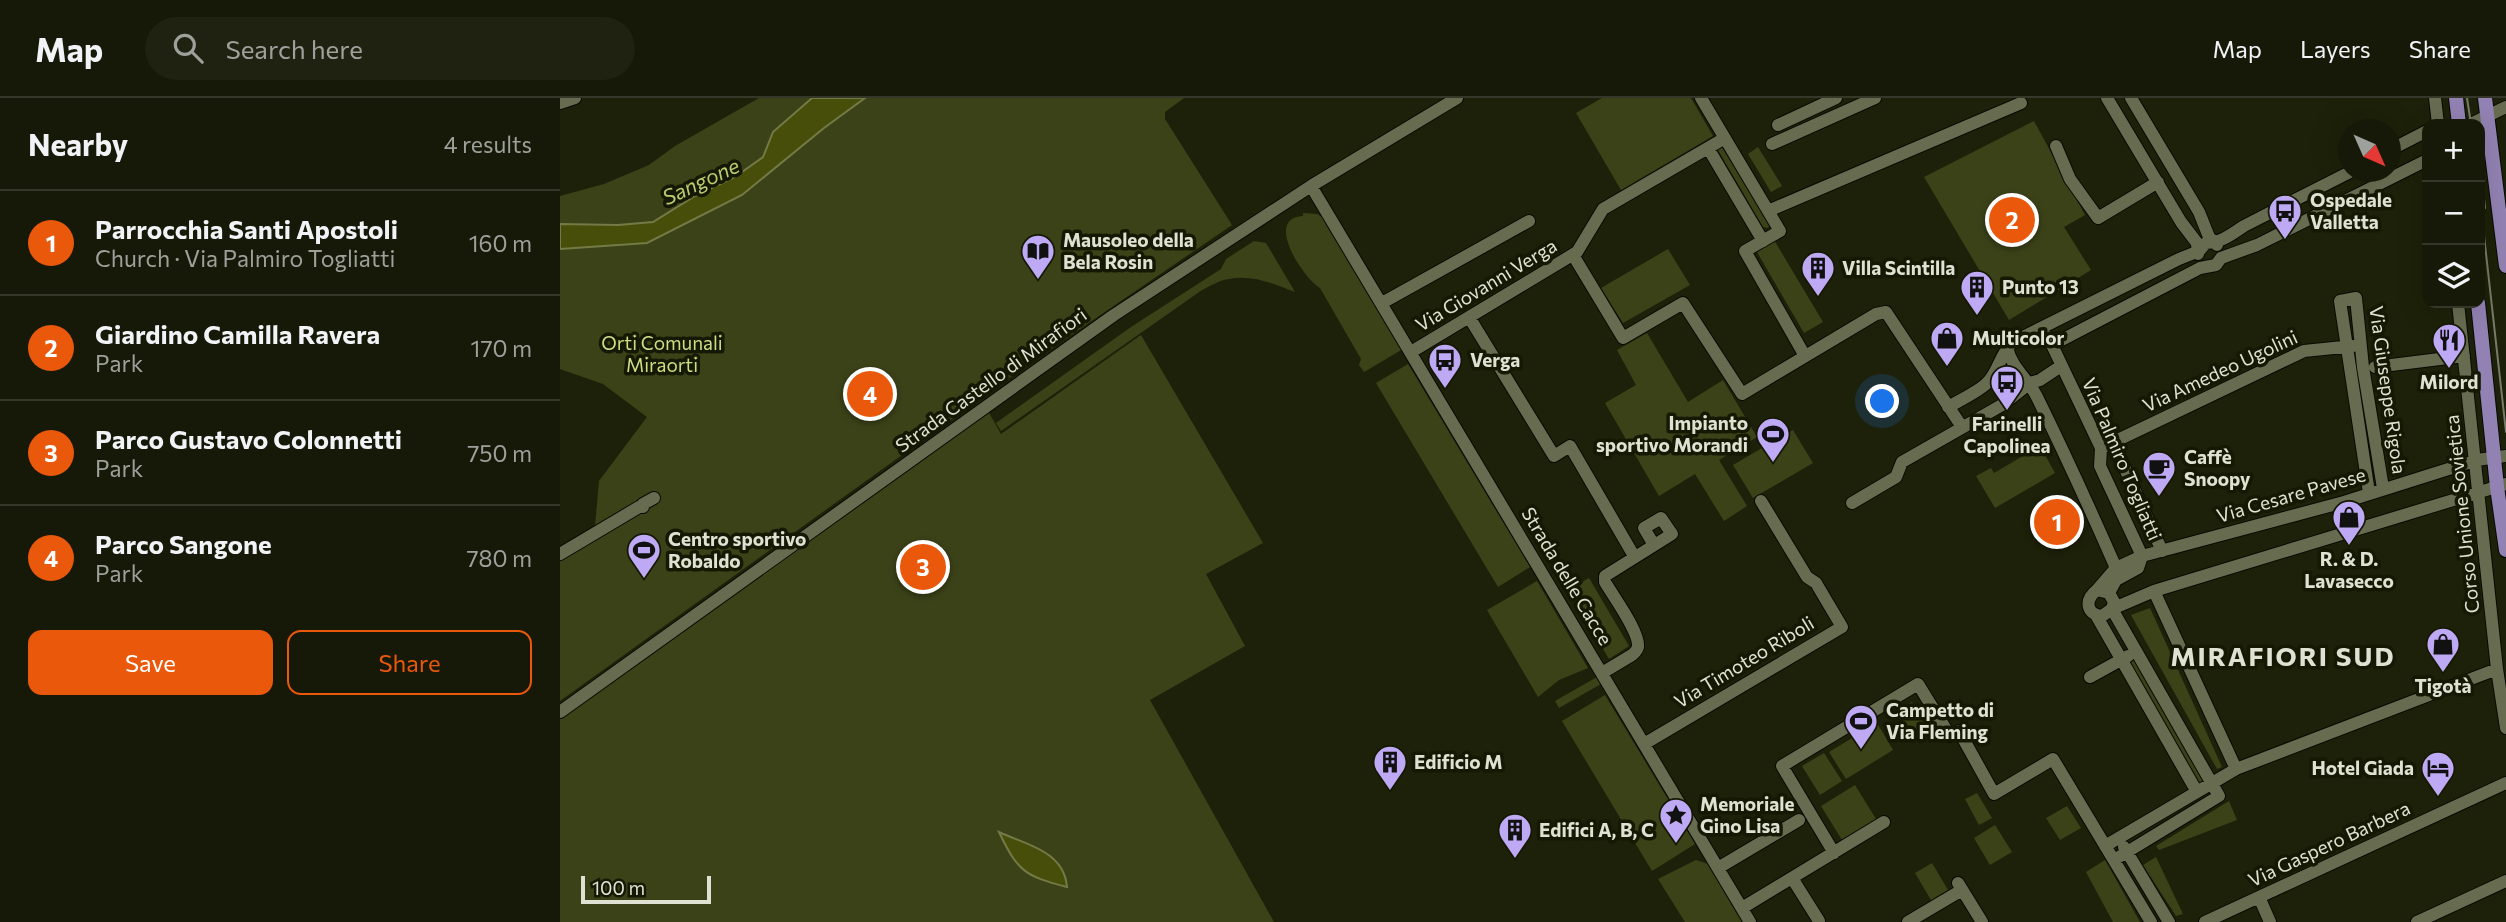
<!DOCTYPE html>
<meta charset="utf-8">
<style>
body{margin:0;font-family:Commissioner,sans-serif;background:#1f2211;color:#f1f3f6}
.controls{position:absolute;right:21px;top:21px;display:grid;overflow:hidden;border-radius:14px;box-shadow:0 7px 28px #0002}
.controls button{width:63px;height:63px;display:grid;place-items:center;padding:0;border:0;border-bottom:2px solid #353828;background:#161907;color:#f1f3f6;font:35px sans-serif}
.compass{position:absolute;left:1778px;top:21px;width:63px;height:63px;border-radius:50%;background:#161907;box-shadow:0 7px 28px #0002;rotate:135deg}
.scale{position:absolute;left:21px;bottom:18px;width:130px;box-sizing:border-box;padding-left:7px;border:4px solid #dfe2d3;border-top:0;font-size:19px;line-height:24px;white-space:nowrap;color:#dfe2d3;-webkit-text-stroke:5px #151802;paint-order:stroke}
.you{position:absolute;left:1323px;top:304px;width:24px;height:24px;margin:-18px;border:5px solid #fff;border-radius:50%;background:#1a73e8;box-shadow:0 0 0 10px #1a73e833}
.badge{display:grid;place-items:center;width:46px;height:46px;border-radius:50%;background:#ea580c;color:#fff;font-size:23px;font-weight:700}
.pin{position:absolute;translate:-50% -50%;border:4px solid #fff;box-shadow:0 2px 7px #0006}
.list{margin:0;padding:0;list-style:none}
h2{display:flex;justify-content:space-between;align-items:center;height:91px;margin:0;padding:0 28px;font-size:30px}
h2 small{font-size:23px;font-weight:400;color:#9ea09b}
.list li{display:grid;grid-template-columns:46px 1fr auto;gap:21px;align-items:center;box-sizing:border-box;height:105px;padding:0 28px;border-top:2px solid #353828}
.list b{display:block;font-size:26px;white-space:nowrap}
.list p{margin:0;font-size:23px;white-space:nowrap;color:#9ea09b}
.list em{font-size:23px;font-style:normal;color:#9ea09b}
.actions{display:flex;gap:14px;padding:21px 28px}
.actions a{flex:1;padding:16px 0;border:2px solid #ea580c;border-radius:14px;text-align:center;font-size:24px;color:#ea580c}
.actions .main{background:#ea580c;color:#fff}
.icon{flex:none;width:38px;height:38px;fill:none;stroke:currentColor;stroke-width:2;stroke-linecap:round;stroke-linejoin:round}
.map{position:relative;flex:none;width:1946px;height:824px;overflow:hidden}
header{display:flex;align-items:center;gap:42px;box-sizing:border-box;height:98px;padding:0 35px;background:#161907;border-bottom:2px solid #353828}
header strong{font-size:33px}
nav{display:flex;gap:38px;margin-inline-start:auto;font-size:24px}
.search{width:490px;height:63px;background:#1f2211;display:flex;align-items:center;gap:18px;box-sizing:border-box;padding:0 24px;border-radius:38px;color:#9ea09b;font-size:26px}
main{display:flex}
aside{flex:1;background:#161907}
.map>svg:first-child{display:block}
</style>
<header>
<strong>Map</strong>
<div class="search"><svg class="icon" aria-label="search" viewBox="0 0 24 24"><circle cx="10" cy="10" r="6"/><path d="M15 15l6 6"/></svg>Search here</div>
<nav><a>Map</a><a>Layers</a><a>Share</a></nav>
</header>
<main>
<aside>
<h2>Nearby<small>4 results</small></h2>
<ul class="list">
<li><span class="badge">1</span><div><b>Parrocchia Santi Apostoli</b><p>Church · Via Palmiro Togliatti</p></div><em>160 m</em></li>
<li><span class="badge">2</span><div><b>Giardino Camilla Ravera</b><p>Park</p></div><em>170 m</em></li>
<li><span class="badge">3</span><div><b>Parco Gustavo Colonnetti</b><p>Park</p></div><em>750 m</em></li>
<li><span class="badge">4</span><div><b>Parco Sangone</b><p>Park</p></div><em>780 m</em></li>
</ul>
<div class="actions"><a class="main">Save</a><a>Share</a></div>
</aside>
<div class="map">
<svg width="1946" height="824" viewBox="0 0 1946 824">
<rect width="100%" height="100%" fill="#1e2109"/>
<!-- green -->
<path fill="#3c4218" d="M199 0H252L213 34 203 59 175 79 135 98 93 124 58 127 0 126V98L44 86 89 67 115 48Z
M305 0H624L605 14V21L672 127 463 270 0 603V449L35 428 39 383 87 319 43 286 0 271V151L87 145 182 97 264 30Z
M1042 0H1131L1153 38 1061 92 1016 15Z
M1474 23 1525 117 1504 129 1531 172 1449 222 1364 79Z
M1161 48 1210 126 1208 130 1203 129 1158 52Z
M1198 49 1222 88 1211 94 1188 56Z
M743 115 757 116 764 120 843 251 804 274 799 267 801 261 760 190C744 181 703 120 743 118Z
M1214 142 1263 224 1244 235 1197 154Z
M694 143 706 145 735 194C715 186 691 176 669 181 660 182 650 188 642 192L441 333 436 325 571 229 661 171 666 161Z
M1108 151 1130 187 1063 225 1041 190Z
M1087 235 1128 304 1163 282 1197 339 1159 362 1187 408 1164 423 1135 376 1099 398 1045 305 1076 287 1057 252Z
M581 237 703 445 646 476 685 548 590 602 714 824H0V621L428 313 441 336Z
M848 266 970 469 938 489 816 285Z
M1233 332 1253 365 1193 400 1173 367Z
M1480 348 1495 375 1435 410 1416 378 1431 370 1434 375Z
M1029 480 1069 548 1049 561 1009 494 1014 491 1013 489Z
M977 483 1028 570 999 582 978 599 927 512Z
M1590 510 1662 669 1657 671 1571 517Z
M1575 560 1645 685 1639 688 1568 564Z
M1037 579 1041 586 999 610 995 603Z
M1045 597 1135 746 1092 773 1002 623Z
M1352 604 1371 635 1356 644 1337 612Z
M1317 625 1333 652 1286 681 1269 654Z
M1264 655 1282 683 1260 697 1242 668Z
M1295 687 1316 721 1282 742 1261 708Z
M1417 695 1432 720 1419 727 1405 701Z
M1669 703 1677 722 1599 752 1596 748Z
M1507 708 1521 730 1500 742 1486 720Z
M1435 727 1452 754 1430 767 1414 740Z
M1596 759 1623 816 1616 818 1583 767Z
M1136 762 1148 766 1182 824H1125L1098 781Z
M1545 762 1580 824H1553L1526 774Z
M1372 765 1388 792 1371 802 1355 775Z"/>
<!-- water -->
<path fill="#464e0a" stroke="#747a46" stroke-width="2" d="M252 0H305L264 30 182 97 87 145 0 151V126L58 127 93 124 135 98 175 79 203 59 213 34Z
M439 734C467 747 504 753 507 789 465 778 458 774 439 734Z"/>
<g fill="none" stroke-linecap="round" stroke-linejoin="round">
<defs>
<path id="minor" d="M1141 0 1220 133 1185 153 1245 258
M1547 0 1621 124 1637 145 1638 156
M1571 0 1639 114 1649 139 1657 147
M1875 0 1878 26
M0 5 15 0
M1911 26 1946 9
M1218 27 1276 0
M1212 46 1315 0
M1496 48 1510 81 1538 120 1598 84
M1148 50 1203 143
M1830 52 1867 33
M751 88 1190 824
M1208 113 1461 5
M1013 157 1063 240 1123 205 1182 296 1316 216 1326 214 1402 329
M822 205 969 123
M1898 205 1937 571 1946 630
M909 219 994 358 1010 348 1074 458
M1481 230 1492 247 1541 350 1540 368 1582 458 1578 470 1556 482 1549 495
M1492 247 1640 170 1656 167 1661 160 1697 147 1867 62
M1447 250C1452 270 1468 281 1477 299 1505 356 1531 413 1556 470
M851 254 1017 154 1043 111 1165 40
M1815 269 1904 258
M1388 309C1400 302 1416 295 1426 286 1439 274 1440 255 1453 244L1619 161 1639 153 1646 145C1661 145 1672 136 1684 128L1790 74
M1553 344 1602 453
M1541 350 1744 253 1793 248
M1809 395 1780 203 1796 200 1803 269 1823 390
M1292 405 1336 379 1342 364 1442 307 1470 285 1480 282 1501 268
M0 456 79 409H83V406L94 400
M1537 492 1556 470 1582 458 1784 404 1917 362 1946 358
M1594 493 1676 671
M1552 511 1554 504 1549 495 1537 492C1525 501 1525 516 1542 518L1552 511 1594 493 1946 386
M1552 511 1659 698 1554 762
M1536 517 1637 694
M1042 575 1072 557C1075 554 1077 553 1078 549 1080 534 1053 498 1045 484V478L1112 436 1101 420 1084 430 1094 447
M1530 579 1568 558
M0 614 554 217 751 88 897 0
M1084 646 1282 529 1256 485 1247 479 1201 403
M1545 748 1676 671 1937 571
M1564 749 1609 824
M1274 755 1222 668 1358 586 1390 638 1399 633 1434 696 1493 661 1591 824
M1158 770 1239 722
M1232 780 1259 823
M1398 785 1422 824
M1699 799 1710 824
M1182 810 1324 724
M1348 824 1402 792
M1645 824 1946 685
M1857 824 1946 783"/>
<path id="major" d="M1896 0 1899 26
M1925 0 1946 168
M1918 205 1937 389 1946 452"/>
</defs>
<!-- minor casing -->
<use href="#minor" stroke="#080a00" stroke-width="14"/>
<!-- major casing -->
<use href="#major" stroke="#080a00" stroke-width="16"/>
<!-- minor -->
<use href="#minor" stroke="#676c51" stroke-width="12"/>
<!-- major -->
<use href="#major" stroke="#9282b3" stroke-width="14"/>
<!-- tram -->
<path stroke="#787b67" stroke-width="2" d="M1907 0 1911 26
M1920 63 1925 110
M1920 102 1946 334"/>
</g>
<!-- icons -->
<defs>
<symbol id="bus-pin" viewBox="-11 -11 22 30"><path d="M0 17L-7.5 6A9.5 9.5 0 1 1 7.5 6Z" fill="#bea9f5" stroke="#151802"/><path d="M-5-6H5V4H4V6H2V4H-2V6H-4V4H-5ZM-3.5-4V0h7V-4ZM-3.5 1.2v1.5H-2V1.2ZM2 1.2v1.5H3.5V1.2Z" fill="#111"/></symbol>
<symbol id="library-pin" viewBox="-11 -11 22 30"><path d="M0 17L-7.5 6A9.5 9.5 0 1 1 7.5 6Z" fill="#bea9f5" stroke="#151802"/><path d="M-6-4Q-3-5.5-.7-3.5V5Q-3 3-6 4ZM6-4Q3-5.5 .7-3.5V5Q3 3 6 4Z" fill="#111"/></symbol>
<symbol id="building-pin" viewBox="-11 -11 22 30"><path d="M0 17L-7.5 6A9.5 9.5 0 1 1 7.5 6Z" fill="#bea9f5" stroke="#151802"/><path d="M-4-6H4V6H1V3H-1V6H-4ZM-2.5-4.3h1.7v1.8h-1.7ZM.8-4.3h1.7v1.8H.8ZM-2.5-1h1.7V.8h-1.7ZM.8-1h1.7V.8H.8Z" fill="#111"/></symbol>
<symbol id="shop-pin" viewBox="-11 -11 22 30"><path d="M0 17L-7.5 6A9.5 9.5 0 1 1 7.5 6Z" fill="#bea9f5" stroke="#151802"/><path d="M-5-2.5h2.3a2.7 3.5 0 0 1 5.4 0H5L5.5 6h-11ZM-1.5-2.5h3a1.5 2.3 0 0 0-3 0Z" fill="#111"/></symbol>
<symbol id="restaurant-pin" viewBox="-11 -11 22 30"><path d="M0 17L-7.5 6A9.5 9.5 0 1 1 7.5 6Z" fill="#bea9f5" stroke="#151802"/><path d="M-5-6h1v4h1v-4h1v4h1v-4h1v5L-1.5 .5V6h-2V.5L-5-1ZM5-6V6H3V1.5H1.5Q1.5-4 5-6Z" fill="#111"/></symbol>
<symbol id="stadium-pin" viewBox="-11 -11 22 30"><path d="M0 17L-7.5 6A9.5 9.5 0 1 1 7.5 6Z" fill="#bea9f5" stroke="#151802"/><path d="M0-5a6.5 5 0 1 0 0 10a6.5 5 0 1 0 0-10ZM-3.5-1.8h7v3.6h-7Z" fill="#111"/></symbol>
<symbol id="cafe-pin" viewBox="-11 -11 22 30"><path d="M0 17L-7.5 6A9.5 9.5 0 1 1 7.5 6Z" fill="#bea9f5" stroke="#151802"/><path d="M-5.5-4.5H6V0H3Q3 3.5 0 3.5H-2.5Q-5.5 3.5-5.5 0ZM3-3.2v2h1.7v-2ZM-6 4.5H4V6H-6Z" fill="#111"/></symbol>
<symbol id="hotel-pin" viewBox="-11 -11 22 30"><path d="M0 17L-7.5 6A9.5 9.5 0 1 1 7.5 6Z" fill="#bea9f5" stroke="#151802"/><path d="M-6-4.5h1.5V1H6V5H4.5V3h-9V5H-6ZM-4 0a1.8 1.8 0 1 1 3.6 0ZM.5 0V-2.5h3Q6-2.5 6 0Z" fill="#111"/></symbol>
<symbol id="sight-pin" viewBox="-11 -11 22 30"><path d="M0 17L-7.5 6A9.5 9.5 0 1 1 7.5 6Z" fill="#bea9f5" stroke="#151802"/><path d="M0-6L1.8-2.2L6-1.7L2.9 1.2L3.7 5.4L0 3.3L-3.7 5.4L-2.9 1.2L-6-1.7L-1.8-2.2Z" fill="#111"/></symbol>
</defs>
<g fill-rule="evenodd">
<use href="#bus-pin" x="1706" y="94" width="38" height="52"/>
<use href="#library-pin" x="459" y="134" width="38" height="52"/>
<use href="#building-pin" x="1239" y="151" width="38" height="52"/>
<use href="#building-pin" x="1398" y="170" width="38" height="52"/>
<use href="#shop-pin" x="1368" y="221" width="38" height="52"/>
<use href="#restaurant-pin" x="1870" y="223" width="38" height="52"/>
<use href="#bus-pin" x="866" y="243" width="38" height="52"/>
<use href="#bus-pin" x="1428" y="265" width="38" height="52"/>
<use href="#stadium-pin" x="1194" y="317" width="38" height="52"/>
<use href="#cafe-pin" x="1580" y="351" width="38" height="52"/>
<use href="#shop-pin" x="1770" y="400" width="38" height="52"/>
<use href="#stadium-pin" x="65" y="433" width="38" height="52"/>
<use href="#shop-pin" x="1864" y="527" width="38" height="52"/>
<use href="#stadium-pin" x="1282" y="604" width="38" height="52"/>
<use href="#building-pin" x="811" y="645" width="38" height="52"/>
<use href="#hotel-pin" x="1859" y="651" width="38" height="52"/>
<use href="#sight-pin" x="1097" y="698" width="38" height="52"/>
<use href="#building-pin" x="936" y="713" width="38" height="52"/>
</g>
<g text-anchor="middle" stroke-width="7" stroke-linejoin="round" paint-order="stroke">
<!-- poi labels -->
<g font-size="19" font-weight="bold" fill="#dfe2d3" stroke="#151802" text-anchor="start">
<text x="1750" y="109">Ospedale<tspan x="1750" dy="22">Valletta</tspan></text>
<text x="503" y="149">Mausoleo della<tspan x="503" dy="22">Bela Rosin</tspan></text>
<text x="1282" y="177">Villa Scintilla</text>
<text x="1442" y="196">Punto 13</text>
<text x="1412" y="247">Multicolor</text>
<text x="910" y="269">Verga</text>
<text x="1889" y="291" text-anchor="middle">Milord</text>
<text x="1188" y="332" text-anchor="end">Impianto<tspan x="1188" dy="22">sportivo Morandi</tspan></text>
<text x="1447" y="333" text-anchor="middle">Farinelli<tspan x="1447" dy="22">Capolinea</tspan></text>
<text x="1624" y="366">Caffè<tspan x="1624" dy="22">Snoopy</tspan></text>
<text x="108" y="448">Centro sportivo<tspan x="108" dy="22">Robaldo</tspan></text>
<text x="1789" y="468" text-anchor="middle">R. &amp; D.<tspan x="1789" dy="22">Lavasecco</tspan></text>
<text x="1883" y="595" text-anchor="middle">Tigotà</text>
<text x="1326" y="619">Campetto di<tspan x="1326" dy="22">Via Fleming</tspan></text>
<text x="854" y="671">Edificio M</text>
<text x="1854" y="677" text-anchor="end">Hotel Giada</text>
<text x="1140" y="713">Memoriale<tspan x="1140" dy="22">Gino Lisa</tspan></text>
<text x="979" y="739">Edifici A, B, C</text>
</g>
<!-- street labels -->
<g font-size="19" fill="#dfe2d3" stroke="#151802">
<text transform="translate(926 187) rotate(-31)" y="7">Via Giovanni Verga</text>
<text transform="translate(1660 273) rotate(-25)" y="7">Via Amedeo Ugolini</text>
<text transform="translate(431 282) rotate(-36)" y="7">Strada Castello di Mirafiori</text>
<text transform="translate(1828 292) rotate(82)" y="7">Via Giuseppe Rigola</text>
<text transform="translate(1562 361) rotate(67)" y="7">Via Palmiro Togliatti</text>
<text transform="translate(1731 397) rotate(-16)" y="7">Via Cesare Pavese</text>
<text transform="translate(1902 416) rotate(-96)" y="7">Corso Unione Sovietica</text>
<text transform="translate(1007 478) rotate(59)" y="7">Strada delle Cacce</text>
<text transform="translate(1184 564) rotate(-31)" y="7">Via Timoteo Riboli</text>
<text transform="translate(1769 746) rotate(-25)" y="7">Via Gaspero Barbera</text>
</g>
<!-- park labels -->
<g font-size="19" fill="#cfde83" stroke="#151802">
<text x="102" y="252">Orti Comunali<tspan x="102" dy="22">Miraorti</tspan></text>
</g>
<!-- water labels -->
<g font-size="21" font-style="italic" fill="#bdcc71" stroke="#151802">
<text transform="translate(141 84) rotate(-25)" y="7">Sangone</text>
</g>
<!-- district labels -->
<g font-size="26" font-weight="bold" letter-spacing="2" fill="#dfe2d3" stroke="#151802">
<text x="1723" y="568">MIRAFIORI SUD</text>
</g>
</g>
</svg>
<div class="controls">
<button>+</button>
<button>−</button>
<button><svg class="icon" aria-label="layers" viewBox="0 0 24 24"><path d="M12 4l9 5-9 5-9-5zM3 14l9 5 9-5"/></svg></button>
</div>
<svg class="compass" viewBox="-18 -18 36 36"><path d="M0-13l5 13h-10z" fill="#e53935"/><path d="M0 13l5-13h-10z" fill="#9ea09b"/></svg>
<div class="scale">100 m</div>
<div class="you"></div>
<div class="pin badge" style="left:1497px;top:424px">1</div>
<div class="pin badge" style="left:1452px;top:122px">2</div>
<div class="pin badge" style="left:363px;top:469px">3</div>
<div class="pin badge" style="left:310px;top:296px">4</div>
</div>
</main>
